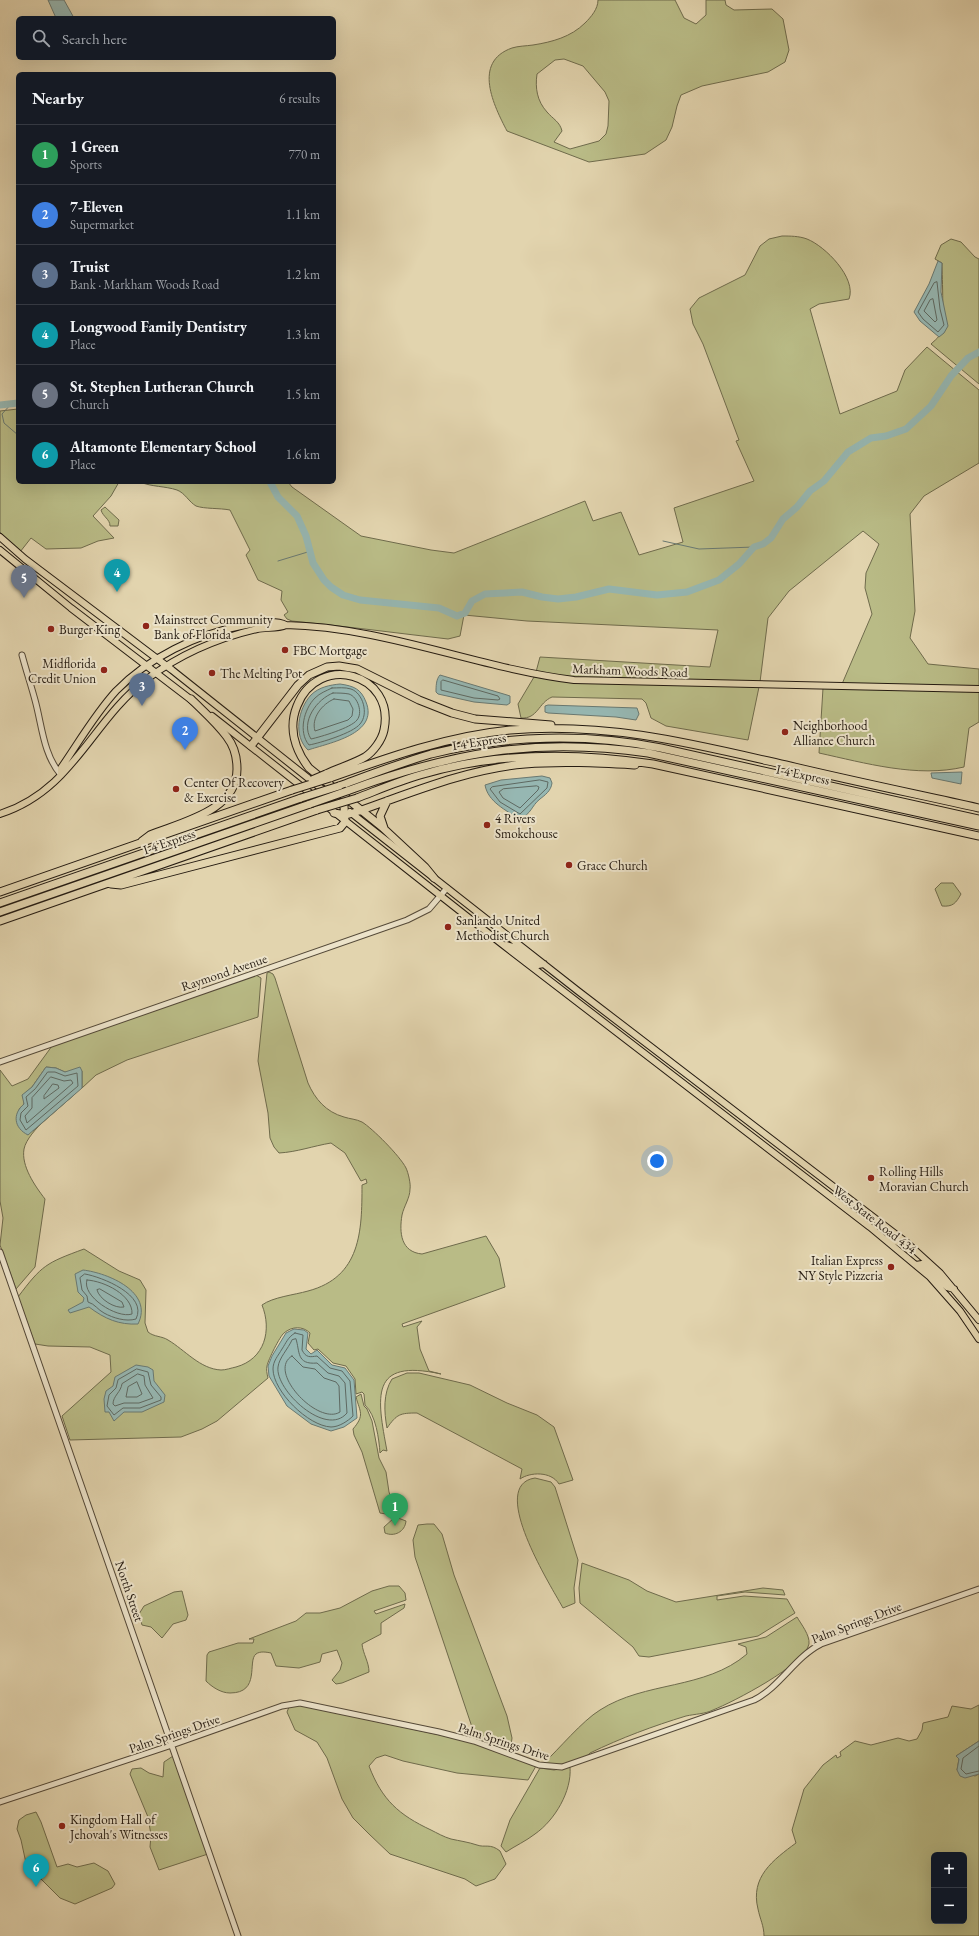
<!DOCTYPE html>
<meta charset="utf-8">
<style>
body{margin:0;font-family:"EB Garamond",serif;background:#20242c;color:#f1f3f6}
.controls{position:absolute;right:12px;bottom:12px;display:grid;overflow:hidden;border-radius:6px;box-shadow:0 4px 16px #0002}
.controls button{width:36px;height:36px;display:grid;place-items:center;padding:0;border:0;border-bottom:1px solid #363941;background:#171b24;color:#f1f3f6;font:20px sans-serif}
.you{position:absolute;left:657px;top:1161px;width:14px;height:14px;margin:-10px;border:3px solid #fff;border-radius:50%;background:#1a73e8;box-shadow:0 0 0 6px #1a73e833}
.badge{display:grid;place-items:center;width:26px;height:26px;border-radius:50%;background:#c59692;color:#fff;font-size:13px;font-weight:700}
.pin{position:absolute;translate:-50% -33px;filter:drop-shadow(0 1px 2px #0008)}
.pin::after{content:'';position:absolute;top:21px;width:14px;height:12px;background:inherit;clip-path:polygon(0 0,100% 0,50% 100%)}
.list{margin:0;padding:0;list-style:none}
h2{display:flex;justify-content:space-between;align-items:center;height:52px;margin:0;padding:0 16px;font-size:17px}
h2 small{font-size:13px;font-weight:400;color:#9ea1a6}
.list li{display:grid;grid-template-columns:26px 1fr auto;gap:12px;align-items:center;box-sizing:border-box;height:60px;padding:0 16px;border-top:1px solid #363941}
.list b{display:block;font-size:15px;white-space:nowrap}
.list p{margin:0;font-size:13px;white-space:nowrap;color:#9ea1a6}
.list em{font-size:13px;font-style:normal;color:#9ea1a6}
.icon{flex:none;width:22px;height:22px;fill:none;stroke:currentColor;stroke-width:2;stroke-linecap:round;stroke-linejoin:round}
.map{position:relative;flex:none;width:979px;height:1936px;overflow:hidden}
.search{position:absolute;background:#171b24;box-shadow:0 4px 16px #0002;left:16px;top:16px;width:320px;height:44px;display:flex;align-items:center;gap:10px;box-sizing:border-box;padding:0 14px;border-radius:6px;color:#9ea1a6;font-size:15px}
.panel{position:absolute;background:#171b24;box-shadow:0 4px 16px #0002;left:16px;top:72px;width:320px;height:412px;border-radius:6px}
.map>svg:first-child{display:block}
</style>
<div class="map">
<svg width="979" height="1936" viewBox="0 0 979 1936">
<rect width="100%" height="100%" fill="#e2d4ae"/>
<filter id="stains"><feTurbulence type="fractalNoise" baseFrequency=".005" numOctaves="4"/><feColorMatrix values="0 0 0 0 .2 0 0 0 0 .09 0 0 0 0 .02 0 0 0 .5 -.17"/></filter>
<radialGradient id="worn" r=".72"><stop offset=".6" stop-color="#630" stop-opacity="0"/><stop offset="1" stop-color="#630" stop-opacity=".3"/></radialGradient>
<!-- green -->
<path fill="#b9bb86" stroke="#6f6b4c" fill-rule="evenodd" d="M598 0H675L684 18 696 24 706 15V0H725L726 5 734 10 772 9 783 19 789 50 785 62 768 72 702 86 681 95 677 106 672 127 666 140 645 154 589 162 507 131C494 106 472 62 512 48 518 46 526 46 533 45 552 42 571 37 585 23 591 17 598 9 598 0ZM564 59 583 66 605 92 609 101 608 126 606 134 599 141 570 149 554 142 562 131C560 122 553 119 547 112 537 101 535 88 537 74L555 60Z
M782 236C790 236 799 236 807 239 825 246 857 278 849 299L819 304 810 309 840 414 897 391 905 370 927 347 979 390V463L924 496 910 514 915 611 910 638 928 664 979 669V686L842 684 872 614 865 588 866 573 879 544 863 531 789 591 768 618 760 682 574 678 536 672 540 657 710 667 718 630 527 621 464 615 460 636 448 639C396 633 344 626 292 621L287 619 284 615 288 612 281 600 282 591 258 580 246 555 250 550 230 510C220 508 204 509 196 506 189 502 185 493 177 490 165 486 152 487 140 482H288L292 487 361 536 431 550 454 553 585 501 593 521 621 512 639 555 683 542 674 508 754 481 736 441 739 440 703 344 693 324 690 309 699 298 745 275 760 246 769 239Z
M951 239 961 242 975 257 979 259V384L931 344C933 342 938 338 939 336 945 326 942 278 942 263L935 259 941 245Z
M18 409V482H119L111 496 93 516 114 538 98 541 81 548 46 549 31 538 20 552 0 532V411Z
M105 507 119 520 118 526H110C110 519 103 517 101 510Z
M534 677 574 682 759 687 748 740 666 726 651 718 646 703 642 699 552 697C538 703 538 719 521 718L518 704Z
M823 688 979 691V722L969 728 964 767C917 778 865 763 819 753Z
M941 883H953L961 894C956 903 953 907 942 906L935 889Z
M269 972 273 974 275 978 308 1083C315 1099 326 1112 344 1117 350 1119 356 1119 362 1122 372 1128 400 1156 406 1168 408 1172 411 1184 410 1189 410 1198 404 1206 402 1215 399 1233 401 1252 422 1254L486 1236 499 1258 505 1287 402 1324 403 1327 422 1321 417 1327 420 1349 429 1371 441 1374C369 1358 377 1397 387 1451L383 1450 380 1453C379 1439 376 1415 365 1405L364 1394 362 1392 356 1394 355 1379 346 1366 333 1363 318 1349 314 1350 308 1343 310 1333C303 1326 292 1326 284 1333 280 1336 268 1360 267 1366 266 1369 267 1374 268 1378L217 1421 202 1429 181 1437 70 1440 62 1416 111 1372 110 1355 90 1347 48 1346 35 1344 18 1297C42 1265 46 1263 84 1249L119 1271 140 1280 146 1290 145 1323 148 1332C154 1337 162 1336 168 1340 185 1350 200 1369 221 1370 226 1370 231 1368 236 1367 265 1359 272 1330 262 1305 273 1297 294 1295 308 1291 361 1277 362 1231 362 1185L367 1183 366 1179 361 1181 345 1153 331 1143C313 1146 297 1152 279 1153L274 1147 270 1138 268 1113 258 1061 267 973Z
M256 975 261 978 258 1017 127 1060 96 1075 82 1088V1071L65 1072 56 1068 46 1067 32 1087 23 1095 24 1104 19 1109 33 1131 76 1093C62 1106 28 1130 24 1149 21 1166 35 1186 45 1199L35 1267 16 1289 0 1245 3 1218 0 1201V1070L12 1086 28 1079 52 1046Z
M407 1373H419L470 1385 507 1403 537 1415 554 1427 573 1480 559 1484C551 1471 530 1472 520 1479L522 1469 417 1413C400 1413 397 1414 387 1428 384 1412 383 1393 392 1379Z
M361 1394 364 1406 367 1409 372 1421 379 1458 386 1472 389 1492 398 1518 406 1521C405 1532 394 1537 385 1533L384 1527 394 1518 392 1515 380 1513 362 1452 354 1435 353 1429C365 1415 360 1412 356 1397Z
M535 1478 551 1482 555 1487 578 1560 574 1588 575 1603 563 1608C551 1586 487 1485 535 1478Z
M427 1524H434L442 1534 454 1575 507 1716 512 1738 510 1752 476 1739 415 1557 413 1540 418 1525Z
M582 1563 629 1580 647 1591 676 1602 763 1588 783 1590 785 1595 745 1592 717 1596V1600L744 1596 787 1599 795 1613 758 1636 649 1657 639 1656 633 1647 580 1603 579 1588Z
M389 1586H399L405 1593 406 1600 374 1611 376 1614 405 1604 404 1608 381 1623V1634L362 1644C363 1654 369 1662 369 1672L342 1683 336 1684 332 1680 340 1670 342 1663 337 1650 322 1654 320 1662 299 1668 276 1666 271 1653C266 1652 260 1651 256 1654 247 1661 261 1693 230 1693 221 1693 212 1687 206 1681L207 1655 209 1652 238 1643H253L254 1639H249L296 1621 306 1613H320L340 1608 372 1591Z
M182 1591 188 1615 186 1620 173 1624 162 1638 151 1627 142 1625 139 1614 144 1606 174 1592Z
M797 1617C801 1624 810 1635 809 1644 805 1665 733 1702 713 1710 705 1714 695 1714 686 1716 653 1726 621 1738 590 1753 579 1765 558 1765 543 1764 559 1749 582 1721 600 1710 645 1681 705 1690 747 1654L746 1647 738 1644 766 1637Z
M299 1705 473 1742 536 1766 528 1780 457 1773 403 1761 385 1755 376 1758 369 1766C382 1800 399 1815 431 1830 437 1833 444 1837 451 1839 460 1841 468 1842 477 1845 485 1848 490 1843 500 1851L506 1864 495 1879 476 1886 465 1879 390 1854 369 1834 353 1818 342 1799 327 1758 317 1742 295 1730 287 1712 289 1707Z
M979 1705V1741L956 1756 959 1759 957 1770 975 1776 979 1774V1936H764C764 1926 760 1919 758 1909 750 1877 773 1860 796 1843L792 1830 804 1789 823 1765 836 1755 837 1758 841 1756 840 1752 855 1741 871 1745 898 1738 909 1741 917 1739 922 1730 923 1723 948 1717 952 1706 971 1709ZM934 1855H964V1921H934Z
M173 1756 208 1854 159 1870 150 1847 151 1835 148 1817 130 1774 132 1769 141 1768 149 1773 163 1777 164 1762Z
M570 1767C572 1791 555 1820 535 1834 526 1841 515 1846 506 1852L501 1846 510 1820 540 1768 554 1770Z
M36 1812 41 1822 57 1867 68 1864 77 1867 94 1863 108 1871 115 1884 112 1888 75 1904 60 1898 41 1879 29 1877 21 1840 17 1829 19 1820 26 1815Z"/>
<!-- water -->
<path fill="#96b7b2" stroke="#697972" d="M48 0H64L74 18H56Z
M938 261 942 263 941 292 948 326 944 333 939 337 920 321 914 312 929 284Z
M440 675 507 695 510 696V703L507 705 474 702 438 694 436 692C436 687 436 679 440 675Z
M340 684C354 686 361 689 366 702 379 734 329 743 308 750 293 736 298 709 311 695 319 687 330 685 340 684Z
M548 705 637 708 639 714 636 720 616 717 548 713 545 712V706Z
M962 772 961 784 932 778 931 773Z
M542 776 550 778 552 783C551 791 545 795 540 799 531 806 532 814 519 819 506 810 488 802 485 785L501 780Z
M46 1067 56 1068 65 1072 80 1067 82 1071V1088L28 1135C14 1128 12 1114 24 1104L22 1095 32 1087Z
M83 1270C108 1273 154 1292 138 1324 119 1325 105 1319 89 1307L70 1313 68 1310 83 1302 84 1298 78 1292 75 1274Z
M294 1329 304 1330 308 1333 306 1349 311 1354 317 1350 332 1365 345 1368 354 1380 357 1418 344 1427 331 1431 311 1424 287 1406 269 1376 268 1366 272 1356 286 1333Z
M136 1365 148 1367 153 1370 154 1381 165 1395 164 1402 142 1412H124L114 1421 109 1412H105L104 1399 106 1391 113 1386 115 1377Z
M979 1741V1774L965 1778 960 1776 957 1770 959 1759 956 1756Z"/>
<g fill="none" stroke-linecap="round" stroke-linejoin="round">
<!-- shore -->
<path stroke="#5e6962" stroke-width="1" d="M937 282 940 309 944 325 938 332 923 319 918 312 934 283Z
M933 299 937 320 935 322 924 311 930 300Z
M443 680 498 696 500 699 498 700 474 698 441 690V682Z
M332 688C338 688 345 687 351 689 363 693 369 714 360 724 353 733 320 743 309 745 298 732 304 709 315 698 320 693 326 691 332 688Z
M333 693C338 693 344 693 349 694 358 697 363 713 357 720 351 728 320 737 311 739 300 722 317 699 333 693Z
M334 699 349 701 353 709 352 716 348 720 315 731C311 718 322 704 334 699Z
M540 780 548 782 547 788 520 814 500 802 490 789 492 787Z
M537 786 539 787 538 790 520 808 503 798 499 792 503 789Z
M48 1072H55L65 1076 77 1073 78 1086 26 1130 20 1120 21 1113 28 1106 26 1097 35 1089Z
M51 1077 64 1081 71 1080 73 1083 27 1123 25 1116 32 1108V1098Z
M53 1084 58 1085 59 1088 44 1099V1096Z
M85 1274C102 1277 148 1295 136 1319 126 1322 113 1318 104 1313 98 1310 95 1304 88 1302L87 1296 82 1290 80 1278Z
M87 1280C104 1281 133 1295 132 1314 117 1319 81 1296 87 1280Z
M100 1289 122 1302 124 1307C115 1309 99 1299 97 1290Z
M295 1333 303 1335 302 1350C306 1358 310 1357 317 1356L330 1368 342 1371 350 1381 353 1416C348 1421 339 1427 331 1427 308 1426 273 1391 273 1369 273 1361 278 1356 282 1349 286 1343 288 1337 295 1333Z
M296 1339C300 1351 296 1365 317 1363L328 1373 339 1376 345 1383 347 1413C326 1438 275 1390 278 1367 279 1358 288 1349 292 1340Z
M292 1356 303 1367 315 1369 324 1378 336 1382 339 1386 340 1412C318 1426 266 1371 292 1356Z
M137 1369 148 1372 151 1385 161 1397V1400L140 1408H123L114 1415 107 1406 109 1395 116 1388 118 1380Z
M138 1374 144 1376 145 1385 153 1398 139 1403H124L115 1406 113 1404C113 1396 121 1392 122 1384Z
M137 1382 142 1394 137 1397H126L128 1387Z
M979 1746 963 1758 961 1769 966 1774 979 1771"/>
<!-- stream -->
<path stroke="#697972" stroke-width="1" d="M12 403 2 414 4 423 18 435
M663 541 699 549 754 547
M278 561 311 551"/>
<!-- river -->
<path stroke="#96b7b2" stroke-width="7" d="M0 405 18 403
M270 482 278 497 297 516 306 536 313 563 324 580 331 587 343 595 360 600 439 608 457 616 465 613 472 601 485 594 522 592 542 597 558 599 576 597 609 589 657 595 687 592 719 580 739 564 754 547 763 544 771 538 783 519 797 507 810 491 824 481 848 452 871 438 886 436 906 429 931 406 951 376 968 358 979 352"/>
<defs>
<path id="minor" d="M22 655C26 670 31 685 35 700 42 725 43 754 61 775
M0 1062 407 920 429 909 447 888
M0 1252 238 1936
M0 1802 172 1745 282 1706 300 1703 439 1732 474 1741 539 1765 562 1767 754 1700C780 1687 795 1657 821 1644L979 1589"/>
<path id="major" d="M0 537 25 559 172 670 342 805
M0 550 71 608 194 702
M212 716 502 944 870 1227 930 1277 960 1311 979 1339
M61 775V768C79 742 95 714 116 691 148 658 197 634 241 626 254 623 274 619 286 625
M350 812 578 991 907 1243 940 1273 979 1320
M0 814C74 790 91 721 147 679 179 655 218 638 257 629 266 627 277 629 286 625 385 627 477 668 574 680L979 689
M506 945 513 947 538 965 544 964
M889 1237 901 1244 907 1243
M916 1265 922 1264 926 1266 947 1287 954 1289"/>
<path id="highway" d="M251 746 298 685 309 675 327 667 339 666 357 669 419 700 452 713 475 719 551 725
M326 774C338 768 353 764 365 757 373 752 382 740 384 730 396 673 318 652 297 706 288 728 295 750 309 768L382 827 425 867 434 878
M330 778C389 757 448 736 510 730 610 722 694 744 790 766 853 781 916 794 979 808
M339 786C369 775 400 763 431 754 506 735 586 733 661 748L979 819
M347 791C452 752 536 737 648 753L979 826
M357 798C378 790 399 781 420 775 496 752 575 752 653 764L979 836
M334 813 346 815 353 813C408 794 466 769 525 764 562 761 598 763 635 765
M384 828 380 816 387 801
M142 841 150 835C182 822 237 811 237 769 237 758 234 746 227 737 217 723 203 711 191 699
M111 884 121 885 340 828 345 822 344 806
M0 892 292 790
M0 903 301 798
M0 912 310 804
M0 921 317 810"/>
</defs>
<!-- minor casing -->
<use href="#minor" stroke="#544938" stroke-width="7"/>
<!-- major casing -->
<use href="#major" stroke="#251b11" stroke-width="8"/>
<!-- highway casing -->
<use href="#highway" stroke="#251b11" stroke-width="9"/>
<!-- minor -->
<use href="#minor" stroke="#ece3ca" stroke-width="5"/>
<!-- major -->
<use href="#major" stroke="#e2d4ae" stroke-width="6"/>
<!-- highway -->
<use href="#highway" stroke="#e2d4ae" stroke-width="7"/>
<defs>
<path id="highway-bridge" d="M312 780 326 774
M292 790 330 778
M301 798 339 786
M310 804 347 791
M317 810 357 798"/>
</defs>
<!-- highway-bridge casing -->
<use href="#highway-bridge" stroke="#251b11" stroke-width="9" stroke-linecap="butt"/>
<!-- highway-bridge -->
<use href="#highway-bridge" stroke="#e2d4ae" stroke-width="7"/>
</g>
<!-- markers -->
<g fill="#8f2418" stroke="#ece3ca" stroke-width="1.5">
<circle cx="146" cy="626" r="4"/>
<circle cx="51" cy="629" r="4"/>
<circle cx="285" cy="650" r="4"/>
<circle cx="104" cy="670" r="4"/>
<circle cx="212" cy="673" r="4"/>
<circle cx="785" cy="732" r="4"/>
<circle cx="176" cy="789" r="4"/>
<circle cx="487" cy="825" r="4"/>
<circle cx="569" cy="865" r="4"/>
<circle cx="448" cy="927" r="4"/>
<circle cx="871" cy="1178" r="4"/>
<circle cx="891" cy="1267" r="4"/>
<circle cx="62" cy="1826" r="4"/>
</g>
<g text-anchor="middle" stroke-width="4" stroke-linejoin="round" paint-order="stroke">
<!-- poi labels -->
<g font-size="13" fill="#251b11" stroke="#ece3ca" text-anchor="start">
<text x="154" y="624">Mainstreet Community<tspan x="154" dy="15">Bank of Florida</tspan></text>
<text x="59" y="634">Burger King</text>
<text x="293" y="655">FBC Mortgage</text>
<text x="96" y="668" text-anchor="end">Midflorida<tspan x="96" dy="15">Credit Union</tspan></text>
<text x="220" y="678">The Melting Pot</text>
<text x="793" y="730">Neighborhood<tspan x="793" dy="15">Alliance Church</tspan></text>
<text x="184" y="787">Center Of Recovery<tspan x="184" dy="15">&amp; Exercise</tspan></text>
<text x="495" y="823">4 Rivers<tspan x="495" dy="15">Smokehouse</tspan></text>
<text x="577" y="870">Grace Church</text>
<text x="456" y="925">Sanlando United<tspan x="456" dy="15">Methodist Church</tspan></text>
<text x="879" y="1176">Rolling Hills<tspan x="879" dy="15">Moravian Church</tspan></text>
<text x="883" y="1265" text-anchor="end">Italian Express<tspan x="883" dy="15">NY Style Pizzeria</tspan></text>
<text x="70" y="1824">Kingdom Hall of<tspan x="70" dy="15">Jehovah's Witnesses</tspan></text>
</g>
<!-- street labels -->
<g font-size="13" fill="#251b11" stroke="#ece3ca">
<text transform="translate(630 670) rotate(2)" y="5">Markham Woods Road</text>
<text transform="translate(479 741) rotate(-9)" y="5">I-4 Express</text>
<text transform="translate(803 774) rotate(12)" y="5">I-4 Express</text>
<text transform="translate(169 841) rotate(-19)" y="5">I-4 Express</text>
<text transform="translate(224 972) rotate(-19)" y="5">Raymond Avenue</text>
<text transform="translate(875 1219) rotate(38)" y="5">West State Road 434</text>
<text transform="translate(130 1591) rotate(71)" y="5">North Street</text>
<text transform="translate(856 1622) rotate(-21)" y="5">Palm Springs Drive</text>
<text transform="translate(174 1733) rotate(-19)" y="5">Palm Springs Drive</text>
<text transform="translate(504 1741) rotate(18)" y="5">Palm Springs Drive</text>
</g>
</g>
<rect width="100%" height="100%" filter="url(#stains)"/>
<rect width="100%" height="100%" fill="url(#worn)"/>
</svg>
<div class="controls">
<button>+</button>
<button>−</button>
</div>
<div class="you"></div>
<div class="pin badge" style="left:395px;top:1526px;background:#2e9e5b">1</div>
<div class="pin badge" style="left:185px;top:750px;background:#3f7fe0">2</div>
<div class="pin badge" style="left:142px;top:706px;background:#5c6f8a">3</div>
<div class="pin badge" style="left:117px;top:592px;background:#0f9aa8">4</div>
<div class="pin badge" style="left:24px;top:598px;background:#6b7280">5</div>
<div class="pin badge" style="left:36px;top:1887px;background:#0f9aa8">6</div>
<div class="search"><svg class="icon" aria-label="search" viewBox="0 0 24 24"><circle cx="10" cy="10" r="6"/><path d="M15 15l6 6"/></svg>Search here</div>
<section class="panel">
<h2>Nearby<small>6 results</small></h2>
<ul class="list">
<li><span class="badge" style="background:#2e9e5b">1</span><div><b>1 Green</b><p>Sports</p></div><em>770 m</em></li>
<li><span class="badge" style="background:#3f7fe0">2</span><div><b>7-Eleven</b><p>Supermarket</p></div><em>1.1 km</em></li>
<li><span class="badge" style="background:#5c6f8a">3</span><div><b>Truist</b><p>Bank · Markham Woods Road</p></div><em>1.2 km</em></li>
<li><span class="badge" style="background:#0f9aa8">4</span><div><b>Longwood Family Dentistry</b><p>Place</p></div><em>1.3 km</em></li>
<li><span class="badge" style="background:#6b7280">5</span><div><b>St. Stephen Lutheran Church</b><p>Church</p></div><em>1.5 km</em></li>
<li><span class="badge" style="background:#0f9aa8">6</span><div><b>Altamonte Elementary School</b><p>Place</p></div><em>1.6 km</em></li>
</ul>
</section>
</div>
